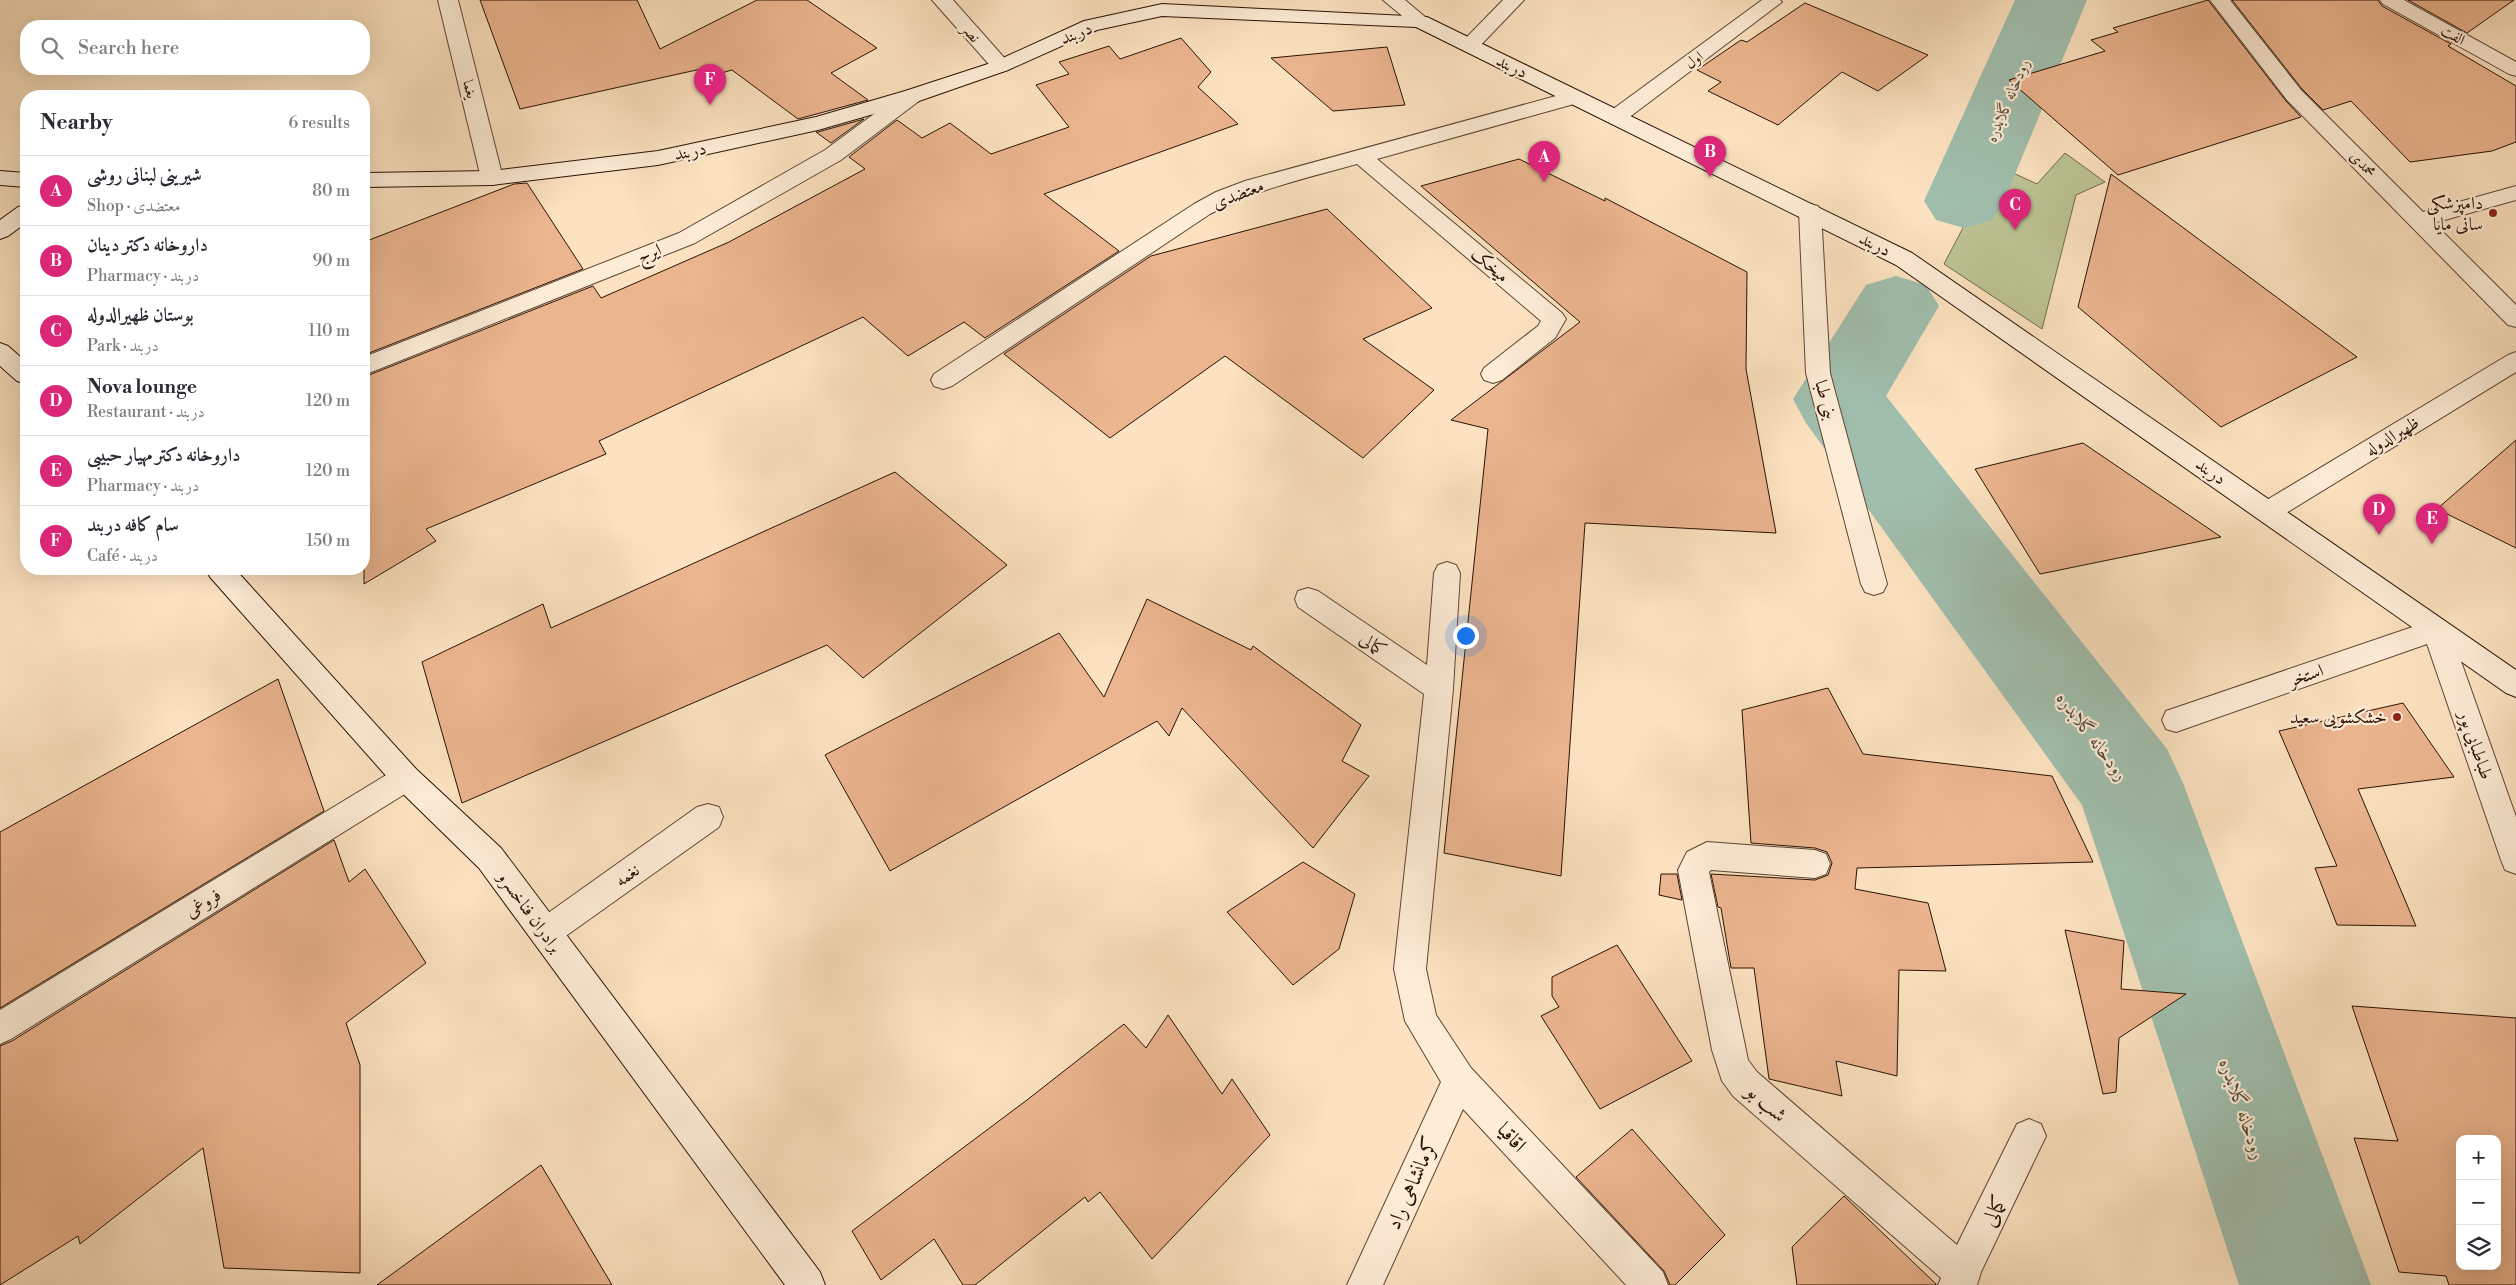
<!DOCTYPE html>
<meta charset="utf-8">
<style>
body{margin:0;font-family:"Libre Bodoni",Amiri,serif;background:#f2f2f3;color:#2b2b33}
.controls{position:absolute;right:15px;bottom:15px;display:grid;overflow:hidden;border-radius:10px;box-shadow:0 5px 20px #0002}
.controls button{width:45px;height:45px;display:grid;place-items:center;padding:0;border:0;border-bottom:1px solid #e1e1e2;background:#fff;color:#2b2b33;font:25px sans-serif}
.you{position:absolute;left:1465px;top:635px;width:18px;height:18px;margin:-12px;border:4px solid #fff;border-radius:50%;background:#1a73e8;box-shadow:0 0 0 8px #1a73e833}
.badge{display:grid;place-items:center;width:32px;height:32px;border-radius:50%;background:#db2777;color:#fff;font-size:16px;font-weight:700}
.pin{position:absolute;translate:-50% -41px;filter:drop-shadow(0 1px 2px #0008)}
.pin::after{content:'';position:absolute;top:26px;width:18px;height:15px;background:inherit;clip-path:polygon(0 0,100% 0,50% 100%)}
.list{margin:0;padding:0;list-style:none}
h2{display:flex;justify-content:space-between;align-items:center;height:65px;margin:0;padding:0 20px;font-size:21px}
h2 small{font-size:16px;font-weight:400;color:#7c7c81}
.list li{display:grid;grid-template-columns:32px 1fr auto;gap:15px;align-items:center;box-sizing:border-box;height:70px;padding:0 20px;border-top:1px solid #e1e1e2}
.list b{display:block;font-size:19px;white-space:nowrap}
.list p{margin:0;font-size:16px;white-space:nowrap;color:#7c7c81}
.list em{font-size:16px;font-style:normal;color:#7c7c81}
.icon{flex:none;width:28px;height:28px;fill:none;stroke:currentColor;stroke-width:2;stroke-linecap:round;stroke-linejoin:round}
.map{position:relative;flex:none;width:2516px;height:1285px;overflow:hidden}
.search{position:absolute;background:#fff;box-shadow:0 5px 20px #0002;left:20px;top:20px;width:350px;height:55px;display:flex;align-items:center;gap:12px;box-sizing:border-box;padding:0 18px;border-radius:20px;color:#7c7c81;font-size:19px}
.panel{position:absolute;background:#fff;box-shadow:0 5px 20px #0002;left:20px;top:90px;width:350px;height:485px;border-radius:20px}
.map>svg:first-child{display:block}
</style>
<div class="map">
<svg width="2516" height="1285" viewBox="0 0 2516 1285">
<rect width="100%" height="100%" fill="#fce2c0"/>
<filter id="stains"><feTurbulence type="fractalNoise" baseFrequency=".004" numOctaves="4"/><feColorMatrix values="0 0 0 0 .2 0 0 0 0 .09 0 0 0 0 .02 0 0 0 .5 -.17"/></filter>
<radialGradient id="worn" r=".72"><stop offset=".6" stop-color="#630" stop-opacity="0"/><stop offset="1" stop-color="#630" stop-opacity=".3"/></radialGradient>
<!-- green -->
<path fill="#bcc494" stroke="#736a4c" d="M2065 153 2105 182 2076 195 2042 329 1944 264 1996 165 2037 184Z"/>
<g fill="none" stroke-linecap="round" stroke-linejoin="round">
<!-- river -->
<path fill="#a0bead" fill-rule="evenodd" d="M2015 0H2087L2004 201 1992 220 1964 228 1936 220 1924 201Z
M1896 276 1926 285 1939 306 1886 396 2167 749 2183 783 2371 1285H2239L2082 805 1806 423 1793 399 1866 285Z"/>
</g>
<!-- building -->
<path fill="#ebb58f" stroke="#2a1103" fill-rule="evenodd" d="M480 0H637L660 49 757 0H807L877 48 831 73 868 100 798 119 732 70 704 78 701 69 520 109Z
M2208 0 2286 101 2301 117 2118 175 2009 80 2105 51 2091 40 2118 32 2113 28Z
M2232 0H2378L2382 6 2451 44 2448 46 2516 86V142L2492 151 2410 162 2351 101 2323 110 2302 89Z
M2408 0H2514L2467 33Z
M1805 3 1928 55 1878 91 1842 72 1778 125 1708 91 1721 82 1697 70 1741 40 1747 42Z
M1181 38 1211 72 1198 87 1238 124 1044 194 1119 251 985 338 964 322 908 356 863 317 599 441 606 454 426 529 436 541 364 584V377L593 286 601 298 729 242 865 169 849 157 897 120 922 138 950 123 991 154 1069 127 1036 85 1069 74 1059 62 1109 46 1120 59Z
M1387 47 1405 105 1333 111 1271 58Z
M864 119 831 143 816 132H818Z
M1519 159 1605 201V198L1747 272 1746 369 1776 533 1585 523 1561 876 1444 853 1488 429 1451 420 1580 322 1421 186Z
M2111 174 2357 357 2221 427 2078 307Z
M527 183 583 269 364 355V242L514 184Z
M1327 209 1432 308 1363 339 1434 390 1363 458 1225 356 1110 438 1004 354 1151 256Z
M2516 440V548L2437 509Z
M2083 443 2221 537 2040 574 1975 469Z
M895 472 1007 565 863 678 827 645 462 803 422 662 543 604 551 628Z
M1147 599 1251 650 1253 646 1361 725 1342 761 1369 776 1313 848 1182 708 1169 736 1157 721 890 871 825 755 1059 633 1104 697Z
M278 679 324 811 0 1008V832Z
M1828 688 1863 754 2052 776 2093 862 1857 868 1855 889 1928 903 1946 971 1899 970 1897 1076 1836 1061 1842 1096 1769 1079 1754 968H1731L1721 908 1718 907 1711 874 1815 880 1828 875 1832 863 1827 852 1815 848 1751 843 1742 710Z
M2403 703 2454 777 2358 789 2416 926 2337 925 2315 868 2337 866 2279 731Z
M334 840 349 882 365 869 426 963 346 1023 360 1065V1273L224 1268 203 1148 80 1244 78 1236 0 1285V1046L12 1041Z
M1303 862 1355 894 1339 949 1293 985 1227 912Z
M1661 874H1677L1682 900 1659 895Z
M2065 930 2124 941 2121 989 2186 994 2119 1038 2116 1092 2103 1094Z
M1617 945 1692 1061 1600 1109 1541 1016 1559 1007 1552 996V977Z
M2352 1006 2516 1018V1285H2449L2446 1276 2399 1272 2354 1138 2398 1141ZM2460 1139H2497V1266H2460Z
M1168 1015 1222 1094 1232 1079 1270 1135 1152 1259 1100 1192 1088 1202 1085 1197 975 1285H963L934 1239 881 1280 852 1231 1027 1100 1124 1024 1146 1048Z
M1632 1129 1725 1235 1675 1285H1670L1664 1271 1576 1177Z
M541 1165 612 1285H377L440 1239Z
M1844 1196 1936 1284V1285H1797L1792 1247Z"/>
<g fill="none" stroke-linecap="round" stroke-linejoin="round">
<defs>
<path id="minor" d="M438 0H458L503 178 500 183 492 185 484 183 481 178Z
M932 0H953L1008 62 1011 66 1008 70 1001 72 994 70Z
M1383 0H1405L1430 21 1427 25H1413Z
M1503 0H1524L1477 49 1470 51 1463 49 1460 45 1463 41Z
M1762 0H1780L1782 2 1623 122 1616 124 1609 122 1606 117 1609 112Z
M2210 0H2230L2301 90 2423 212 2516 186V200L2434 223 2516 305V327L2508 325 2287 100Z
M2380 0H2404L2516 62V76L2509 74 2383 4Z
M912 90 919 91 922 96 919 101 841 160 695 243 364 375V357L679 233 825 150 905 91Z
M1574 91 1581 92 1584 97 1581 102 1377 159 1562 313 1566 319 1555 338 1502 380 1493 383 1484 380 1481 374 1484 368 1538 326 1541 321 1357 164C1307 178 1256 189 1210 214L952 386 943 389 934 386 931 380 934 374 1194 204 1216 192 1245 181Z
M1810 204 1818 206 1821 211 1830 373 1887 584 1883 592 1874 595 1865 592 1861 584 1806 373 1799 211 1802 206Z
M2516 352V372L2278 518 2269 521 2260 518 2256 511 2260 504 2508 355Z
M1447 562 1456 565 1460 573 1453 689 1426 969 1436 1015 1471 1068 1663 1272 1668 1285H1626L1463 1109 1383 1285H1347L1441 1082 1405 1021 1394 969 1424 694 1298 607 1295 599 1298 591 1308 588 1318 591 1427 665 1434 573 1438 565Z
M2436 619 2446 622 2450 630 2516 817V874L2505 870 2501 860 2427 644 2176 732 2166 729 2162 720 2166 711Z
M406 765 416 769 421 778 416 787 11 1039 0 1044V1010L396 769Z
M708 804 719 807 723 817 719 827 556 943 545 948 534 943 529 933 534 923 697 807Z
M1707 842 1815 850 1826 854 1830 864 1826 874 1815 878 1711 870 1709 872 1748 1060 1757 1072 1957 1245 2017 1124 2029 1119 2041 1124 2046 1136 1981 1272 1977 1285H1938L1941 1278 1733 1096 1722 1081 1712 1050 1678 870 1687 852Z"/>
<path id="secondary" d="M1162 4 1427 17 1912 253 2516 670V697L2506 693 1896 265 1416 27 1162 16 1097 30 1008 70 919 101 818 130 658 165 492 185 364 187V173L492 171 658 151 816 117 905 91 994 62 1084 21Z
M0 171 26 173V187L0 185Z
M26 205V223L8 236 0 239V220L18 207Z
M0 343 8 346 26 362V384L17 381 0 366Z
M206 569H235L416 769 501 848 820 1272 825 1285H785L479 868 396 787 210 577Z"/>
</defs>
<!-- minor casing -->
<use href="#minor" stroke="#5e4532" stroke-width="2"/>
<!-- secondary casing -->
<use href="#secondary" stroke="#2a1103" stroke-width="2"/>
<!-- minor -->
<use href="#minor" fill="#fdecd6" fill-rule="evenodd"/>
<!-- secondary -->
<use href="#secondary" fill="#fdecd6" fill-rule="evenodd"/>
</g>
<!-- markers -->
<g fill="#8f2418" stroke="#fdecd6" stroke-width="2">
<circle cx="2493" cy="213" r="5"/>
<circle cx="2397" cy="717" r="5"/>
</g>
<g text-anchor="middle" stroke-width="4.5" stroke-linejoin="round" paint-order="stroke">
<!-- far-street labels -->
<g font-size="15" fill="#2a1103" stroke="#fdecd6">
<text transform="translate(971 33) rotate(48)" y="5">نصر</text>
<text transform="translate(2453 35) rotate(29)" y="5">الفت</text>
<text transform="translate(1694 60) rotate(-37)" y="5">اول</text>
<text transform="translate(470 89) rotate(76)" y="5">یغما</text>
<text transform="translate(2363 164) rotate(45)" y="5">محمدی</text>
</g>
<!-- far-water labels -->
<g font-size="16" font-style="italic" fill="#534e3e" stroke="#fdecd6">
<text transform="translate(2007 100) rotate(-67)" y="6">رودخانه گلابدره</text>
</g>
<!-- street labels -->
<g font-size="18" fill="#2a1103" stroke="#fdecd6">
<text transform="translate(1076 33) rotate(-22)" y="6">دربند</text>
<text transform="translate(1512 66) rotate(26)" y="6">دربند</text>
<text transform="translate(690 151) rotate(-12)" y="6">دربند</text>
<text transform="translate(1238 194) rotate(-21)" y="6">معتضدی</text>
<text transform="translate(1875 244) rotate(27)" y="6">دربند</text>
<text transform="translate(649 253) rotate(-22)" y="6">ایرج</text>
<text transform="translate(1490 265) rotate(40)" y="6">میخک</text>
<text transform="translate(1826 400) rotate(75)" y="6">بنی طبا</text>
<text transform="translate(2392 436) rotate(-31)" y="6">ظهیرالدوله</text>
<text transform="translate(2211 471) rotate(35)" y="6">دربند</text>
<text transform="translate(1373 644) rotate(34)" y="6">کمالی</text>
<text transform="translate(2306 675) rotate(-19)" y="6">استخر</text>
<text transform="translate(2476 745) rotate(71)" y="6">طباطبایی پور</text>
<text transform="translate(627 875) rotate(-35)" y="6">نغمه</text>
<text transform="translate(203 903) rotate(-32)" y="6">فروغی</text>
<text transform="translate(530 912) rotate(54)" y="6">برادران فناخسرو</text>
</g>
<!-- poi labels -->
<g font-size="18" fill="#2a1103" stroke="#fdecd6" text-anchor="end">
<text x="2483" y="209">دامپزشکی<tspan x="2483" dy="21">سانی مایا</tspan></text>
<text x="2387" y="723">خشکشویی سعید</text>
</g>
<!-- water labels -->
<g font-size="19" font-style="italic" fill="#534e3e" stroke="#fdecd6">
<text transform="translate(2093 736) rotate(53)" y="7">رودخانه گلابدره</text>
<text transform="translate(2243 1109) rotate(71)" y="7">رودخانه گلابدره</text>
</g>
<!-- near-street labels -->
<g font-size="21" fill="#2a1103" stroke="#fdecd6">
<text transform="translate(1767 1103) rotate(42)" y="7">شب بو</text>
<text transform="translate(1512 1137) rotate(47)" y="7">اقاقیا</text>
<text transform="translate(1412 1183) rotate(-66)" y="7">کرمانشاهی راد</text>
<text transform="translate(1994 1211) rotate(-65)" y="7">کمالی</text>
</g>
</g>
<rect width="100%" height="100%" filter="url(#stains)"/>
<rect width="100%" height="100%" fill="url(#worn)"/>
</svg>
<div class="controls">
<button>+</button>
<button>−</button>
<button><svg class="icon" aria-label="layers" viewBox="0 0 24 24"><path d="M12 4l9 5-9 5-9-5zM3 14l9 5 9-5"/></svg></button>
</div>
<div class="you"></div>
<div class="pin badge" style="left:1544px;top:182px">A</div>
<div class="pin badge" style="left:1710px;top:177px">B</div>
<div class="pin badge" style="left:2015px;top:230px">C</div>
<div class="pin badge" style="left:2379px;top:535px">D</div>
<div class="pin badge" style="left:2432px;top:544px">E</div>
<div class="pin badge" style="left:710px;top:105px">F</div>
<div class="search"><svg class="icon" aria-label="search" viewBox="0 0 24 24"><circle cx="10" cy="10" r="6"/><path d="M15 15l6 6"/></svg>Search here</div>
<section class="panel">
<h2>Nearby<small>6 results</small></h2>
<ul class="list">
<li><span class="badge">A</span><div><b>شیرینی لبنانی روشی</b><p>Shop · معتضدی</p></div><em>80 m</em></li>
<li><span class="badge">B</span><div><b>داروخانه دکتر دینان</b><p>Pharmacy · دربند</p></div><em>90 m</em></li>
<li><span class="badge">C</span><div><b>بوستان ظهیرالدوله</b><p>Park · دربند</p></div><em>110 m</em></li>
<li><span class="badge">D</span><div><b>Nova lounge</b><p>Restaurant · دربند</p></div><em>120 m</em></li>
<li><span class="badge">E</span><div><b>داروخانه دکتر مهیار حبیبی</b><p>Pharmacy · دربند</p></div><em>120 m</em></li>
<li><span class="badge">F</span><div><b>سام کافه دربند</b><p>Café · دربند</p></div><em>150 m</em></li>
</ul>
</section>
</div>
